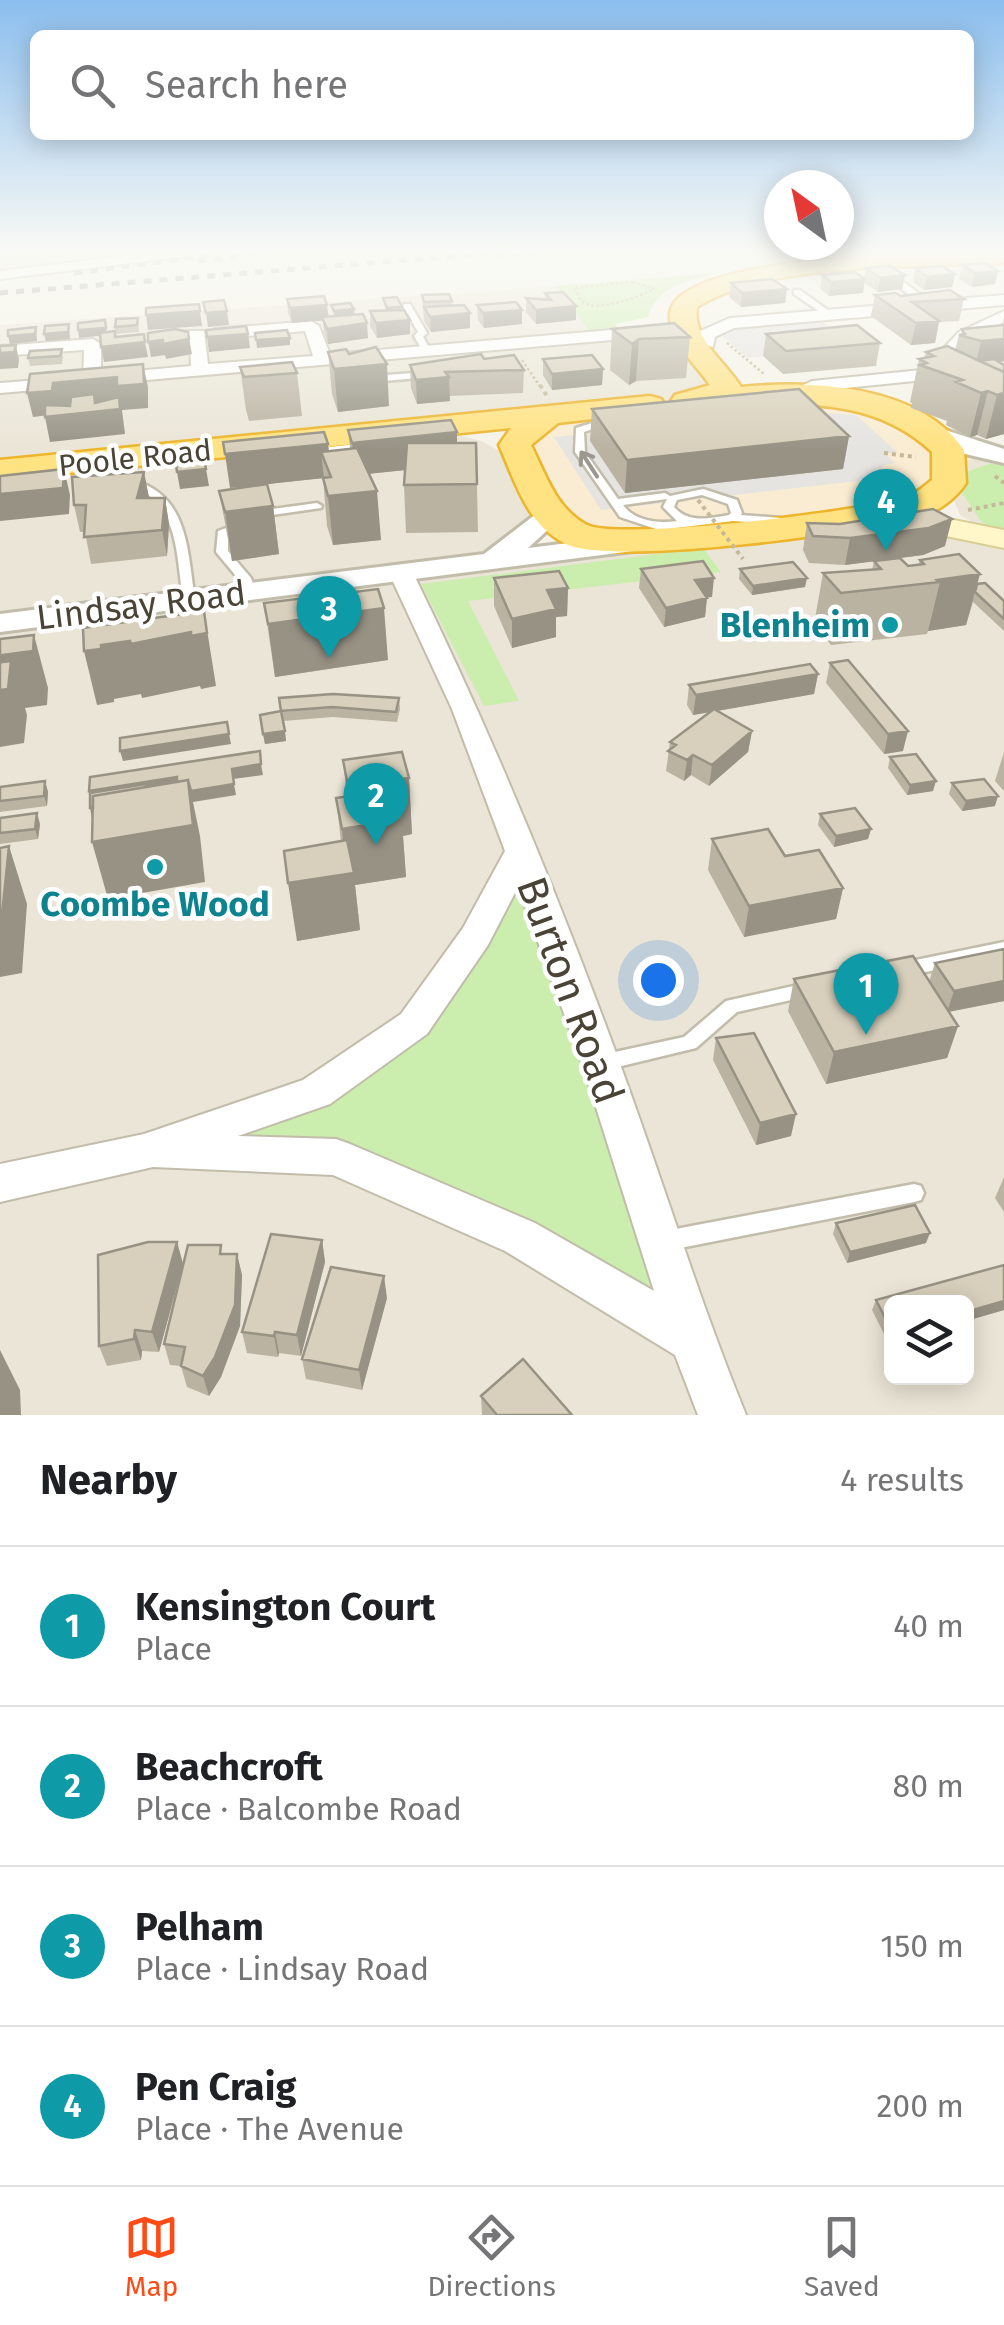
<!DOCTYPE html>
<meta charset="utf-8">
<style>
body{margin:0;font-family:"Fira Sans",sans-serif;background:#f6f6f6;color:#202124}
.controls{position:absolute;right:30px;bottom:30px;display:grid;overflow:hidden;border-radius:15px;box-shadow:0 5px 25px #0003}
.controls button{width:90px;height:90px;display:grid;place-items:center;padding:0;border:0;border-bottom:2px solid #e0e0e0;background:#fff;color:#202124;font:50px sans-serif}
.compass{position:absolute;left:764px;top:170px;width:90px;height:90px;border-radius:50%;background:#fff;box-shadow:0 5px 25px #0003;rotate:327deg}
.you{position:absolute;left:658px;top:980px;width:35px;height:35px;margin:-25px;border:8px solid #fff;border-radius:50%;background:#1a73e8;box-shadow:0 0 0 15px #1a73e833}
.badge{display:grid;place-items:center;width:65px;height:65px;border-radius:50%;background:#ff4c16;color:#fff;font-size:32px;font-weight:700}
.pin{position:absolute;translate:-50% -82px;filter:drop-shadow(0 2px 5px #0008)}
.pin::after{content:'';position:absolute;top:52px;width:35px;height:30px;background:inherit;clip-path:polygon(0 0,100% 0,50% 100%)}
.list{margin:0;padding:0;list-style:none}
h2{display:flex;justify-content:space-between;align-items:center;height:130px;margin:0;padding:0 40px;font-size:42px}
h2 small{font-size:32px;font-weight:400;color:#757577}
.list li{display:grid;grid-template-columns:65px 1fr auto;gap:30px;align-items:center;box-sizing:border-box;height:160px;padding:0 40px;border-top:2px solid #e0e0e0}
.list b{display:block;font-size:38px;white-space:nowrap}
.list p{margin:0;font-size:32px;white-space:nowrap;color:#757577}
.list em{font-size:32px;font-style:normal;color:#757577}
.icon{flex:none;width:55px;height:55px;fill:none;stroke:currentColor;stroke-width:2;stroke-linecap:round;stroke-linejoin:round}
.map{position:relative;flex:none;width:1004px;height:1415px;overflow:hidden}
.search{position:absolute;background:#fff;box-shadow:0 5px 25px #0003;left:30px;right:30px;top:30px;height:110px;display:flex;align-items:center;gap:25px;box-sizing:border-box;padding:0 35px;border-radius:15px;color:#757577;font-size:38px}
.sheet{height:770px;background:#fff}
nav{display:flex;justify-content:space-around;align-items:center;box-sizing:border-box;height:140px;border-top:2px solid #e0e0e0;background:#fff;font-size:28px;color:#757577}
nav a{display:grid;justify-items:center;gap:5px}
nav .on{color:#ff4c16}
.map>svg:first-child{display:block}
</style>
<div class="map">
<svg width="1004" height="1415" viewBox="0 0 1004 1415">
<rect width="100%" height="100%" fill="#f5f3e8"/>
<!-- residential -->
<path fill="#eae5d6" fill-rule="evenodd" d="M0 252H215L0 279Z
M555 286 595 337 648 332 712 369 713 396 449 433 482 441 506 455 549 517 508 551 867 517 995 535 960 515 951 493 959 464 981 456H1004V1415H0V325ZM892 1302H966V1378H892Z"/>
<!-- commercial -->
<path fill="#f9ecd2" d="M758 394 903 417 951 463 907 509 581 537 517 438 535 424Z"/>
<!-- green -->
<path fill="#cbedad" d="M717 273C688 281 658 285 648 317L616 324 617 328 590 332 555 286Z
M989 464H1004V539L980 520 957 485 966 472Z
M703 548 721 572 468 601 519 701 484 706 421 584Z
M520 852 692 1339 336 1157 156 1148 316 1092 414 1024Z"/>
<!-- parking -->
<path fill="#e6e4e0" d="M820 320 853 347 747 358 720 334 729 333 727 329Z
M798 411 856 415 897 452 885 454 895 463 884 465 879 472 885 478 601 510 554 437Z"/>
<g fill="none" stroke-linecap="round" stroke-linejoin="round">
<defs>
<path id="service" d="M890 276H896L931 303V307H925L890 280Z
M794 290H800L833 314 826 316 794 294Z
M404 304H410L427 333 423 337 431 351 430 353H424L414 336 418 332 403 306Z
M426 372 429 373V377L373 382 369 379 373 376Z
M608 418 611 419V423L584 432 585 452 618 499 665 493 670 496 703 489 737 500 742 513 741 515 781 518 787 521 781 524 733 521 659 530 620 517 575 452 576 428ZM702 495 728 504 731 513 729 515C709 518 689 524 674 507L677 500ZM667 499 663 507 677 521C659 524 634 521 623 505Z
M366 443 371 446 370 448 313 455 308 452 313 449Z
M133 480C189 496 187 550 195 599L193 602H185L183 599C176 554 179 502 129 485L128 483Z
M317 503 322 506 321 508 258 517 253 514 258 511Z
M240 523 246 526 244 528 228 535V551L251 578 256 592 250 596 246 595 241 582 216 552 218 531Z
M1004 942V956L901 977 895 975 892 970 895 965 901 963Z
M807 983 813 985 816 990 813 995 737 1012 696 1048 601 1071 594 1069 592 1063 594 1057 601 1055 684 1037 726 1001Z
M914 1184 921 1186 924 1193 921 1200 914 1202 665 1251 657 1248 654 1241 657 1234 665 1231Z"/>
<path id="minor" d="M0 252H10L0 257Z
M156 252H197L190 256 0 279V271Z
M1004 295V305L734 328 715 337 713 347 699 343 700 331 730 318Z
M1004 311V322L971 340 954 357 960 366 1004 362V372L815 391 796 397 787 392 812 381 941 368 936 356 959 332Z
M311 321 319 326 330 354 647 327 655 332 647 337 112 383 103 378 112 373 191 366 190 340H160L158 336 166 331H204L208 364 313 356 305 331 215 339 207 334 215 329Z
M93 339 101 344V380L92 385 83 380 84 350 0 356V346Z
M64 378 70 379V387L0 393V383Z
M401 566 413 573C491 732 559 897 620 1064 663 1181 699 1300 746 1415H698L675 1355 505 1251 333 1175 153 1167 0 1202V1164L144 1134 303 1080 401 1014 463 928 505 851 452 709 389 573ZM518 887 582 1063 654 1291 535 1223 350 1144 336 1139 238 1136 330 1104 427 1034 488 945Z"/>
<path id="tertiary" d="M933 426 1004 449V463L961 453 925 438 921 433Z
M549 509 562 517 528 548 633 535 646 543 633 551 0 632V614L484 554 540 511Z"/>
<path id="secondary" d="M899 509 1004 530V548L888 524 884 518 888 512Z"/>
<path id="trunk" d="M940 252H1004V263C920 267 767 262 697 307 692 340 726 362 741 387 812 380 920 385 964 450L966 483C959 494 944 508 931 512 877 532 613 567 566 544 526 524 516 483 499 445L511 428 0 480V460L650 396 661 399 665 405 661 411 558 423 531 445C546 475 556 509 587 525 618 541 866 511 907 497 916 494 924 486 932 480V452C881 404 816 402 749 405 742 405 732 400 728 400 710 400 695 412 675 407L671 401 675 395 710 385C696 364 667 341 670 313 677 260 896 254 940 252Z"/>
</defs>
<!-- service casing -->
<use href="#service" stroke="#c2bcaa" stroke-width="5"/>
<!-- minor casing -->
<use href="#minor" stroke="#c2bcaa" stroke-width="4"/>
<!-- tertiary casing -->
<use href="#tertiary" stroke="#c2bcaa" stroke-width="6"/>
<!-- secondary casing -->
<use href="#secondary" stroke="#dacd94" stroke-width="4"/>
<!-- trunk casing -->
<use href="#trunk" stroke="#ecb52c" stroke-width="5"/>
<!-- path-far1 -->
<path stroke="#c5b999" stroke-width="2.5" stroke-dasharray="2.5 2.5" stroke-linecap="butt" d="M633 282 654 289C641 296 595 314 582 301 578 297 577 292 574 288Z
M727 343 764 374
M522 360 541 388"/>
<!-- path -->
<path stroke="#c5b999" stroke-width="4" stroke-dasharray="4 4" stroke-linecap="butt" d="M540 385 547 396
M884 453 916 457
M995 476 1004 483
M968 510 1004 503"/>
<!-- service -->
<use href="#service" fill="#fff" fill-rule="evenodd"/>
<!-- minor -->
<use href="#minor" fill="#fff" fill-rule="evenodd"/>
<!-- tertiary -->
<use href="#tertiary" fill="#fff" fill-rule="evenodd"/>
<!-- secondary -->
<use href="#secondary" fill="#fff6c9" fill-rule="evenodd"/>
<!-- trunk -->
<use href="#trunk" fill="#ffe281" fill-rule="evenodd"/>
<!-- rail -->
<path stroke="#989898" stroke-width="5" stroke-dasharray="8 8" stroke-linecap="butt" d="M495 255 546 252
M198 261 268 252
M74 273 213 255
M0 293 505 252"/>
<!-- path-bridge -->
<path stroke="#c5b999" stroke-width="4" stroke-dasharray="4 4" stroke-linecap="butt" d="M698 500 743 559"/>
</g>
<!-- wall -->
<path fill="#bab3a2" d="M962 265 995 284 972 287 959 279Z
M866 268 905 275 902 289 878 292 864 283 863 293 829 296 820 289 822 275 864 279Z
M915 268 955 274 952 287 924 290 913 282Z
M731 283 787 289 785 303 741 307 729 297Z
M545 293 576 306V320L536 324 526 312V298L545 300Z
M422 295 452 301V305L470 313V328L431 332 424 321Z
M875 295 901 296 964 299 959 321 939 322 935 343 911 345 871 316Z
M383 298 402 307 410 334 377 338 370 326V311H386Z
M287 299 328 317H334L331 305 354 315 368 338 328 344 324 332 323 320 292 323 288 313Z
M477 305 522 324 484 328 478 320Z
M1004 317V361L998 362 1004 365V434L986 439 977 435 970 437 946 425 947 421 911 408 912 403 910 402 919 359 924 358 926 352 955 350 959 335 961 334 962 329 1002 325Z
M138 318 139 332 116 334 115 327Z
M612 329 690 337 686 378 636 381 629 385 610 370Z
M766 334 880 343 876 366 783 374 763 356Z
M62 349 63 357 62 364 30 366 28 358Z
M328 352 349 354 389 406 338 412 332 394Z
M484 359 524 370 523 393 449 396 450 401 417 404 411 388 410 365Z
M543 359 603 369 602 385 552 390 543 375Z
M240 367 297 373 302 416 249 421 246 410Z
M592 409 849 436 843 469 625 493 590 441Z
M348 430 457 432V443H476L478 532 406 533 404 485 405 470 369 474 381 540 333 545 327 526 323 478 230 488 328 444 329 451 350 448Z
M219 491 273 506 279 554 232 561Z
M149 498H165L169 524 167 556 91 564 85 532H80L74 505Z
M807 523 945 546 923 555 900 558 908 566 919 564 920 560 977 584 1004 601V631L973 602 966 625 928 631 927 634 831 645 814 624 823 573 872 570 874 561 845 565 809 563 803 550Z
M641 569 712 597H707L705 617 664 627 639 588Z
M740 569 805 587 752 595 739 579Z
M494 578 568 588 567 616 556 617V637L512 648 494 606Z
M264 603 388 660 275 677Z
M830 663 903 751 884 754 826 683Z
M818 674 814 694 717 711 752 731 748 752 709 786 691 775 684 781 666 771 670 742 711 712 693 715 687 705 689 685Z
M399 698 400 709 397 722 333 717 283 721 286 741 265 744 260 715Z
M1004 752V791L995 781Z
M890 757 933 791 907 795 888 768Z
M343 760 409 778 412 834 403 836 406 877 355 885 360 930 297 941 341 842 336 798 347 797Z
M45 781 48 792 47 806 0 812V787Z
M952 783 995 806 962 811 949 794Z
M820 814 871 829 868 839 834 847 818 825Z
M0 818 40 824 38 839 0 844Z
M712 839 785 856 843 888 836 919 744 937 708 870Z
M935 963 1004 1001 949 1012 958 1026 947 1058 826 1084 788 1011 794 979 929 982Z
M716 1038 791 1136 756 1145 713 1060Z
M1004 1177V1212L995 1198Z
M836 1223 926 1243 847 1263 833 1234Z
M322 1240 325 1262 301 1356 279 1353 278 1357 247 1353 242 1332Z
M177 1242 183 1264 159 1352 142 1351 141 1360 107 1366 99 1346Z
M223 1254H237L242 1275 240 1326 221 1377 209 1396 187 1387 181 1366 170 1365 164 1344Z
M1004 1265V1310L966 1321 892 1302V1341L888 1342 872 1310 876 1300Z
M387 1298 362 1390 306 1379 302 1359Z
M481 1396 572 1415H482Z"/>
<!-- shaded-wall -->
<path fill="#979284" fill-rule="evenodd" d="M998 271 995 284 972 287 975 273Z
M955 274 952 287 924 290 927 277Z
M905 275 902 289 878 292 880 278Z
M865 279 863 293 829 296 831 282Z
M787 289 785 303 741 307 742 293Z
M327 305 329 320 292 323 290 308Z
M576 306V320L536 324V310Z
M354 309 355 317 335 319 334 311Z
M522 310V324L484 328 483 313Z
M200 311 202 326 148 330 146 315Z
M227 311 229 325 208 327 206 313Z
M470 313V328L431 332 430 317Z
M105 320 107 335 79 338 78 330Z
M410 320V334L377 338 376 323Z
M939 321 935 343 911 345 916 323Z
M367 323 368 338 328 344 327 329Z
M69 324 70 339 46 341 44 334Z
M36 327 37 341 10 344 8 336Z
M248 334 250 348 209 352 207 337Z
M290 338V345L257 348 256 340Z
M189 339 192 354 166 359 165 355 151 357 148 342Z
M639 339 636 381 629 385 632 344Z
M1004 339V361L976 364 981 341Z
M145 342 148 357 104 362 101 347Z
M16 345 19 360 18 368 0 369V353Z
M143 364 148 387V408L122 410 125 434 50 442 45 417 96 412 95 403 58 406 57 414 33 417 27 393 52 391 53 383 117 377 119 386 144 384ZM119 401 120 409 98 412 96 403Z
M387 364 389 406 338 412 334 369Z
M603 369 602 385 552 390V374Z
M449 377 450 401 417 404 416 380Z
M988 391 977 435 970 437 981 393Z
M1004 393V434L986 439 997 395Z
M457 432V465L355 475 352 443Z
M849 436 843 469 625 493 627 460Z
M328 444 331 477 321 452 324 478 230 488 225 454Z
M64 469 70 495 69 514 0 521V494Z
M206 469 209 486 180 489 177 472Z
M144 472 149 497 137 498Z
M377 491 381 540 333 545 328 496Z
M165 498 169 524 167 556 162 530Z
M273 506 279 554 232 561 225 512Z
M952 519 945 546 923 555 845 565 850 538Z
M980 574 966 625 928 631 940 582 937 580Z
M714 578 712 597 693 599 695 580Z
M807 578 805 587 752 595 753 586Z
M568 588 567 616 556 617V637L512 648V619L547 590Z
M707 598 705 617 664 627 666 608Z
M384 608 388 660 275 677 268 624Z
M204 611 216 686 201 689 200 686 142 698 141 694 114 699V702L97 705 84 651Z
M34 635 48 688 47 705 25 708 27 715 24 743 0 747V690L2 655Z
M818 674 814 694 693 715 696 695Z
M285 731 286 741 265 744 263 734Z
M752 731 748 752 709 786 712 765Z
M908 731 903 751 884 754 888 734Z
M229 734 231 744 123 761 120 751Z
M693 755 691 775 684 781 687 760Z
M261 764 263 775 233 779 232 769Z
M177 777 179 788 92 819 90 808 92 801 89 791Z
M409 778 412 834 403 836 406 877 355 885 360 930 297 941 288 883 346 874 342 829 392 780Z
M45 781 48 792 47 806 44 796Z
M936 781 933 791 907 795 910 785Z
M234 784 236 795 193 802 200 836 205 882 108 899 92 842 178 793Z
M998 796 995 806 962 811 966 801Z
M37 813 40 824 38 839 35 829Z
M871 829 868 839 834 847 836 836Z
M9 846 27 904 22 973 0 977V915Z
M843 888 836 919 744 937 749 906Z
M1004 981V1001L947 1012 954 991Z
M958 1026 947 1058 826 1084 834 1052Z
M796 1114 791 1136 756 1145 760 1123Z
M930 1233 926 1243 847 1263 850 1252Z
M322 1240 325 1262 301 1356 297 1335Z
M177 1242 183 1264 159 1352 152 1332Z
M237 1254 242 1275 240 1326 221 1377 209 1396 203 1376Z
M384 1276 387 1298 362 1390 359 1370Z
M1004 1301V1310L966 1321V1312Z
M135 1330 142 1351 141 1360 134 1339Z
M275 1332 279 1353 278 1357 274 1336Z
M0 1350 20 1390 21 1415H0Z"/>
<!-- building -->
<path fill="#d8d0bc" stroke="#979284" stroke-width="2.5" d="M985 263 998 271 975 273 962 265Z
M890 266 905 275 880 278 866 268Z
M942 266 955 274 927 277 915 268Z
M855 272 865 279 831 282 822 275Z
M772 279 787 289 742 293 731 283Z
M950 290 964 299 912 302 939 321 916 323 875 295 896 293 901 296Z
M563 292 576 306 536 310 526 298 551 300 545 293Z
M449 294 452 301 424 302 422 295Z
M324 296 327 305 290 308 287 299Z
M397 297 402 307 387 308 383 298Z
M224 300 227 311 206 313 203 302Z
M516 302 522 310 483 313 477 305Z
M350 303 354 309 334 311 331 305Z
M199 304 200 311 146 315V308Z
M464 305 470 313 430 317 424 307Z
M404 310 410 320 376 323 370 311Z
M363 314 367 323 327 329 322 317Z
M138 318 137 325 115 327 116 319Z
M105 320 106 328 78 330V323Z
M674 323 690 337 639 339 632 344 612 329Z
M69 324 68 332 44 334 45 326Z
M857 325 880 343 786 351 766 334Z
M1004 325V339L981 341 959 335 965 334 962 329Z
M246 326 248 334 207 337 206 330Z
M36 327 35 334 8 336V330Z
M175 329 188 332 189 339 163 344V340L148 342V333Z
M287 330 290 338 256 340 255 333Z
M115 331V337L144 334 145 342 101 347 100 333Z
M16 345 14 352 0 353V346Z
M947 346 1004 372V393L997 395 988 391 981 393 956 382 963 380 920 365 927 363 919 359 934 356 926 352Z
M376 347 387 364 334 369 328 352 346 349 349 354Z
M62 349 60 356 28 358 30 351Z
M481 354 484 359 514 355 524 370 445 372 449 377 416 380 410 365Z
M592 355 603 369 552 374 543 359Z
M994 359 1004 365V372L979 361Z
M292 362 297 373 244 377 240 367Z
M143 364 144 384 117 386V377L53 383 52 391 27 393 30 374Z
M799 389 849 436 627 460 592 409Z
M94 394 95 403 119 397 120 409 45 417V405L70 406 71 397Z
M451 420 457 432 352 443 348 430Z
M324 432 328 444 225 454 223 442Z
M407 443H476L477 484 404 485Z
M357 448 377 491 328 496 323 478 331 477 321 452Z
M203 454 206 469 177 472 175 457Z
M64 469 63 488 0 494V476Z
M144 472 137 498H165L162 530 84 537 86 505H74L72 477Z
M267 484 273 506 225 512 219 491Z
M933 509 952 519 929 528 850 538 813 536 807 523 840 524Z
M959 554 980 574 937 580 940 582 841 593 823 573 881 569 874 561 900 558 908 566 924 564 920 560Z
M703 561 714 578 695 580 707 598 666 608 641 569Z
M793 562 807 578 753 586 740 569Z
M559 571 568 588 547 590 556 609 512 619 494 578Z
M985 583 1004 601V619L975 592 977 584Z
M378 589 384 608 268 624 264 603Z
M204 611 207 633 191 636V632L131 644 130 641 101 645V649L84 651 83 628Z
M34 635 33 651 2 655V662L11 661 8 689 0 690V639Z
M848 660 908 731 888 734 830 663Z
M810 664 818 674 696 695 689 685Z
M333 694 399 698 396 712 332 707 281 711 279 698Z
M714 709 752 731 712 765 693 755 687 760 668 751 676 745 670 742Z
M281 711 285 731 263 734 260 715Z
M227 722 229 734 120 751V738Z
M260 751 261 764 232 769 234 784 191 791 188 780 177 782V777L89 791 90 777Z
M402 752 409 778 392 780 402 819 342 829 336 798 350 796 343 760Z
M916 754 936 781 910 785 890 757Z
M984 779 998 796 966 801 952 783Z
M188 780 193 825 92 842 93 796Z
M45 781 44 796 0 801V787Z
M146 784V787L93 796V808H90V793Z
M855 808 871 829 836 836 820 814Z
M37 813 35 829 0 833V818Z
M768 829 785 856 819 850 843 888 749 906 712 839Z
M347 840 354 873 288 883 284 851Z
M9 846 2 915H0V848Z
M1004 949V981L954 991 935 963Z
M913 956 958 1026 834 1052 794 979Z
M754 1033 796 1114 760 1123 716 1038Z
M915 1205 930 1233 850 1252 836 1223Z
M271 1234 322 1240 297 1335 275 1332 274 1336 242 1332Z
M148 1242H177L152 1332 135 1330 134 1339 99 1346 98 1255Z
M188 1245H221L220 1254H237L235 1305 215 1357 203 1376 181 1366 185 1347 164 1344Z
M1004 1265V1301L966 1312V1302H892V1331L876 1300Z
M331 1267 384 1276 359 1370 302 1359Z
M523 1359 572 1415H497L481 1396Z"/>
<!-- one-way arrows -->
<defs><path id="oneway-shaft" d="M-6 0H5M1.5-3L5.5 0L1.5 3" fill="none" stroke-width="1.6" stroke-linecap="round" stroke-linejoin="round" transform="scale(2.5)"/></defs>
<use stroke="#9b9890" href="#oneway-shaft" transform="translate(589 464) rotate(-123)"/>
<!-- sky -->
<linearGradient id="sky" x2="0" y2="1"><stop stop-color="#8bbeee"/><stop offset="0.56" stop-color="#fafaf5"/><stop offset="1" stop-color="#fafaf5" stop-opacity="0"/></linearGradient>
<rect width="1004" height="450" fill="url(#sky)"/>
<!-- markers -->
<g fill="#0f9aa8" stroke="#fff" stroke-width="4">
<circle cx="890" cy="625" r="10"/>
<circle cx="155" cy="867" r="10"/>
</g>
<g text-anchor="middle" stroke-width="9" stroke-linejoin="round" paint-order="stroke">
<!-- far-street labels -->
<g font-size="30" fill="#4a4436" stroke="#fff">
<text transform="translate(135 458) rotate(-6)" y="10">Poole Road</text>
</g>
<!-- street labels -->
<g font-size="35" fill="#4a4436" stroke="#fff">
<text transform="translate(141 605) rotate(-7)" y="12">Lindsay Road</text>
</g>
<!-- culture labels -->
<g font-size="35" font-weight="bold" fill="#0d838f" stroke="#fff" text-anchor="end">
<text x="870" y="637">Blenheim</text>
<text x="155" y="916" text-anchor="middle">Coombe Wood</text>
</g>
<!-- near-street labels -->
<g font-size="42" fill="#4a4436" stroke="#fff">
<text transform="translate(571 990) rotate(70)" y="15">Burton Road</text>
</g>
</g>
</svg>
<div class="controls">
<button><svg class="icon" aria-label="layers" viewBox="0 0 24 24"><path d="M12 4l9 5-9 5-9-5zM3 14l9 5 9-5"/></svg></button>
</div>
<svg class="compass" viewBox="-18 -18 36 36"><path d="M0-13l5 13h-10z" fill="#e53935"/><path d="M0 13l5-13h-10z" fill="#757577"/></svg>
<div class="you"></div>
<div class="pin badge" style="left:866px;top:1035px;background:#0f9aa8">1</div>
<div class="pin badge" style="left:376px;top:845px;background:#0f9aa8">2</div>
<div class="pin badge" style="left:329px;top:658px;background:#0f9aa8">3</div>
<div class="pin badge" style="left:886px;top:551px;background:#0f9aa8">4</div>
<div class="search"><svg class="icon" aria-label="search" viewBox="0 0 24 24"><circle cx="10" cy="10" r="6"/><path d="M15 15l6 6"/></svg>Search here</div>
</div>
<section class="sheet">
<h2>Nearby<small>4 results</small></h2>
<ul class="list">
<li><span class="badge" style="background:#0f9aa8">1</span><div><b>Kensington Court</b><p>Place</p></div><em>40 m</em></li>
<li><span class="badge" style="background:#0f9aa8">2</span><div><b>Beachcroft</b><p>Place · Balcombe Road</p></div><em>80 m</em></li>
<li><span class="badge" style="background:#0f9aa8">3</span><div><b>Pelham</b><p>Place · Lindsay Road</p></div><em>150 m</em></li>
<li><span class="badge" style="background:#0f9aa8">4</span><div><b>Pen Craig</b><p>Place · The Avenue</p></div><em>200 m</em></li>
</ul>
</section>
<nav>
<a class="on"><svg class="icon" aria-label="map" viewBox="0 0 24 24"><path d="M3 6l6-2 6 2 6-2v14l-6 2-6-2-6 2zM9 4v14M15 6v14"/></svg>Map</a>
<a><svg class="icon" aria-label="directions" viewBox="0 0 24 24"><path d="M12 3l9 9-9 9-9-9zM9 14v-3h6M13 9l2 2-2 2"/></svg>Directions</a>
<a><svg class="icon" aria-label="saved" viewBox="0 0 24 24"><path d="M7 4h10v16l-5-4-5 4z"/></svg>Saved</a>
</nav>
